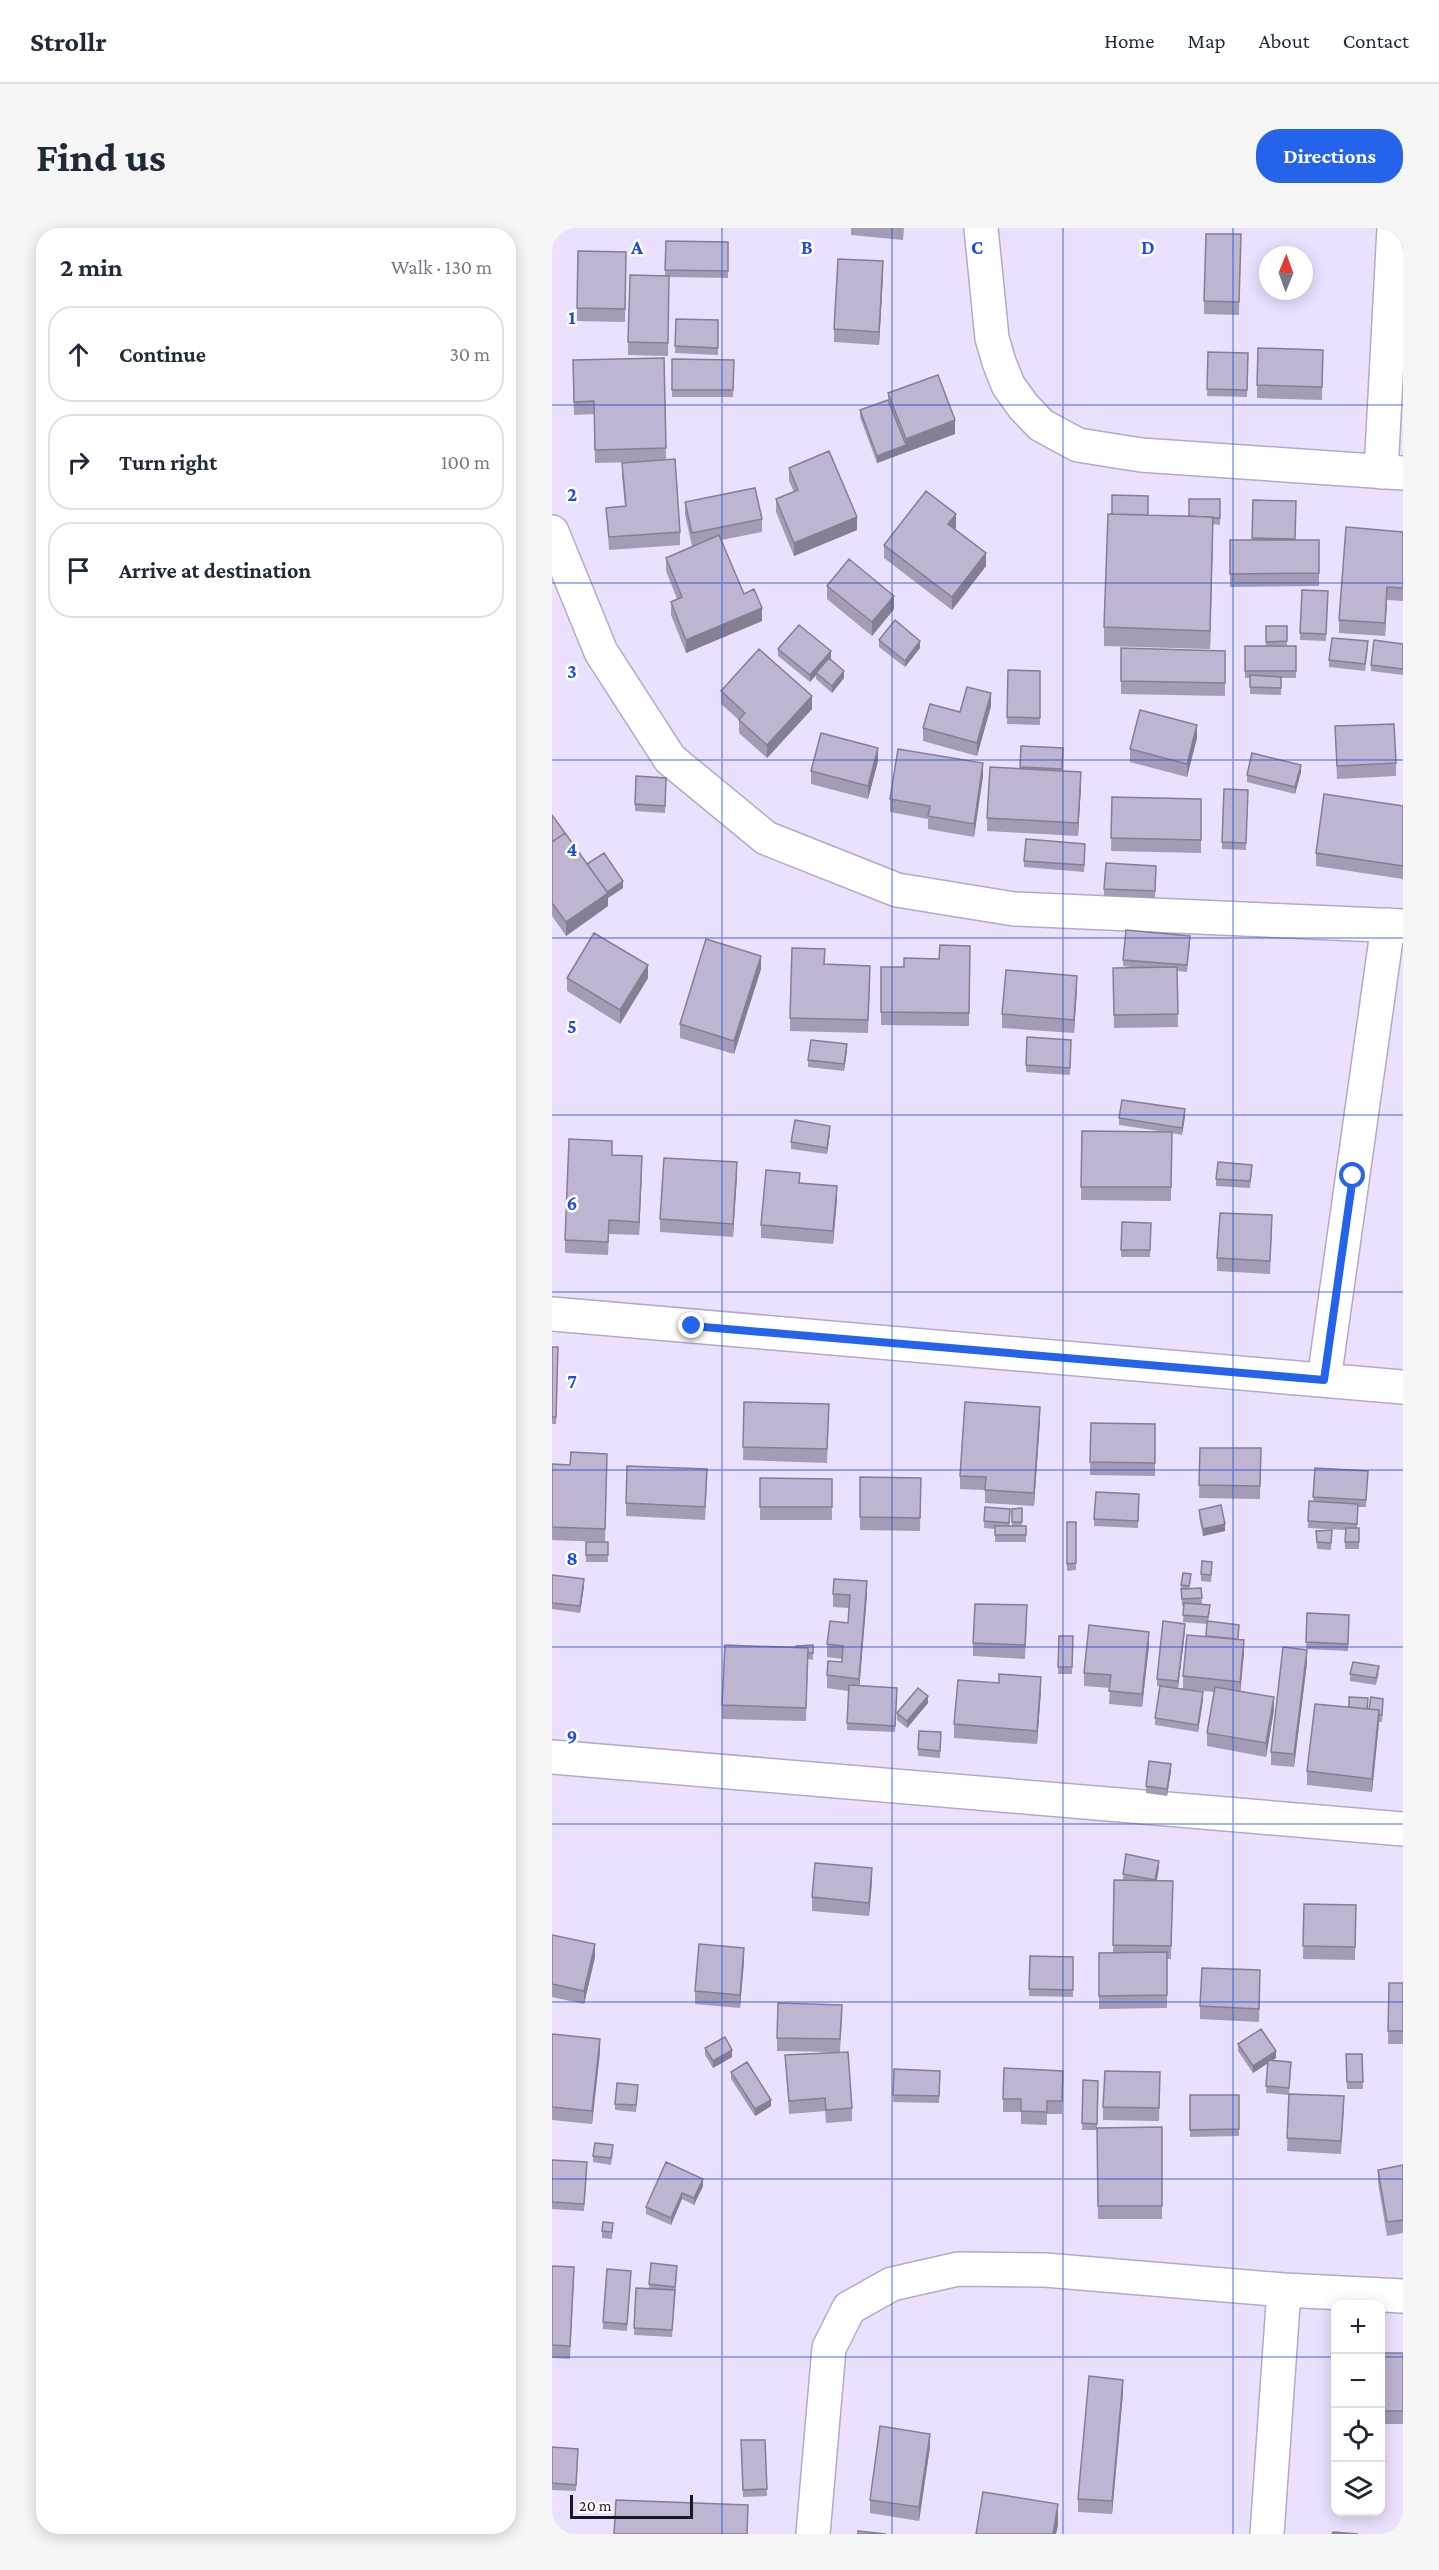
<!DOCTYPE html>
<meta charset="utf-8">
<style>
body{margin:0;font-family:"Crimson Pro",serif;background:#f6f6f7;color:#1f2937}
.controls{position:absolute;right:18px;bottom:18px;display:grid;overflow:hidden;border-radius:12px;box-shadow:0 3px 15px #0003}
.controls button{width:54px;height:54px;display:grid;place-items:center;padding:0;border:0;border-bottom:2px solid #e0e1e3;background:#fff;color:#1f2937;font:30px sans-serif}
.compass{position:absolute;left:707px;top:18px;width:54px;height:54px;border-radius:50%;background:#fff;box-shadow:0 3px 15px #0003;rotate:1deg}
.scale{position:absolute;left:18px;bottom:15px;width:123px;box-sizing:border-box;padding-left:6px;border:3px solid #1b1721;border-top:0;font-size:16px;line-height:21px;white-space:nowrap;color:#1b1721;-webkit-text-stroke:4px #fff;paint-order:stroke}
.stop{position:absolute;width:18px;height:18px;margin:-14px;border:4px solid #2563eb;border-radius:50%;background:#fff}
.stop.end{background:#2563eb;border-color:#fff;box-shadow:0 2px 6px #0008}
.list{margin:0;padding:0;list-style:none}
h2{display:flex;justify-content:space-between;align-items:center;height:78px;margin:0;padding:0 24px;font-size:26px}
h2 small{font-size:20px;font-weight:400;color:#747a83}
.list li{display:grid;grid-template-columns:39px 1fr auto;gap:18px;align-items:center;box-sizing:border-box;height:96px;margin:0 12px 12px;padding:0 12px;border:2px solid #e0e1e3;border-radius:24px}
.list b{display:block;font-size:22px;white-space:nowrap}
.list em{font-size:20px;font-style:normal;color:#747a83}
.icon{flex:none;width:33px;height:33px;fill:none;stroke:currentColor;stroke-width:2;stroke-linecap:round;stroke-linejoin:round}
.map{position:relative;flex:none;width:851px;height:2306px;overflow:hidden;border-radius:24px}
header{display:flex;align-items:center;gap:36px;box-sizing:border-box;height:84px;padding:0 30px;background:#fff;border-bottom:2px solid #e0e1e3}
header strong{font-size:28px}
nav{display:flex;gap:33px;margin-inline-start:auto;font-size:21px}
.intro{display:flex;align-items:center;justify-content:space-between;box-sizing:border-box;height:144px;padding:0 36px}
h1{margin:0;font-size:42px}
.button{padding:15px 27px;border-radius:24px;background:#2563eb;color:#fff;font-size:21px;font-weight:700}
main{display:flex;gap:36px;padding:0 36px}
aside{flex:1;background:#fff;border-radius:24px;box-shadow:0 3px 15px #0003}
.map>svg:first-child{display:block}
</style>
<header>
<strong>Strollr</strong>
<nav><a>Home</a><a>Map</a><a>About</a><a>Contact</a></nav>
</header>
<div class="intro"><h1>Find us</h1><a class="button">Directions</a></div>
<main>
<aside>
<h2>2 min<small>Walk · 130 m</small></h2>
<ul class="list">
<li><svg class="icon" aria-label="ahead" viewBox="0 0 24 24"><path d="M12 20V5M6 11l6-6 6 6"/></svg><div><b>Continue</b></div><em>30 m</em></li>
<li><svg class="icon" aria-label="right" viewBox="0 0 24 24"><path d="M7 20v-9h11M14 6l5 5-5 5"/></svg><div><b>Turn right</b></div><em>100 m</em></li>
<li><svg class="icon" aria-label="arrive" viewBox="0 0 24 24"><path d="M6 21V4h12l-3 4 3 4H6"/></svg><div><b>Arrive at destination</b></div></li>
</ul>
</aside>
<div class="map">
<svg width="851" height="2306" viewBox="0 0 851 2306">
<rect width="100%" height="100%" fill="#ebe0fe"/>
<g fill="none" stroke-linecap="round" stroke-linejoin="round">
<defs>
<path id="street" d="M429 0 440 110 447 134 456 157 471 178 489 197 526 217 589 227 851 245
M829 244 842 0
M0 304 49 424 118 531 214 610 345 662 462 681 851 698
M0 1086 851 1159
M772 1152 836 697
M0 1529 851 1601
M261 2306 277 2120 297 2080 340 2056 406 2041 493 2042 732 2062 851 2068
M715 2306 732 2062"/>
</defs>
<!-- street casing -->
<use href="#street" stroke="#b4a9c6" stroke-width="36"/>
<!-- street -->
<use href="#street" stroke="#fff" stroke-width="33"/>
</g>
<!-- wall -->
<path fill="#a49bb4" d="M299 0H352L351 12 299 7Z
M114 13 176 14V50L117 49 116 128 76 127V114L113 48Z
M689 19 687 87 652 86V73Z
M26 23 74 24 73 94 25 93Z
M331 47 327 117 282 114V101Z
M124 91 166 92V127L123 125Z
M771 122 770 172 705 170V157Z
M656 124 696 125 695 169 655 168Z
M112 130 114 232 128 304V317L57 322 54 280 73 278 70 248V235L87 234 43 235 42 186 22 187 21 145Z
M120 131 182 132 181 169H120Z
M336 165 403 206 325 235 308 189V182L336 172Z
M237 240 305 302 242 328 224 284V271L242 264 237 253Z
M668 271V297L661 296 658 421 552 418V399L560 286 637 288Z
M701 272 744 273 743 312H767V358L678 359V312H700Z
M133 274 210 291V304L169 312 192 366 210 393 134 425 119 387V374L125 371 114 343V330L143 317 140 318 133 287Z
M404 300 402 301 434 338 400 382 332 330V317Z
M851 304V373L835 372 833 408 787 405V392Z
M275 358 342 381 320 408 275 371Z
M750 362 776 363 774 413 748 412Z
M714 398H735V418H744V450H729V467L698 466V450H693V418H714Z
M327 412 368 420 353 439 327 419Z
M851 416V447L819 443V437Z
M569 420 673 423V468L569 466Z
M816 420 813 443 777 439V432Z
M226 421 279 430 278 431 292 450 280 465 264 451V447L258 454 226 428Z
M456 442 488 443V497L455 496Z
M169 463 260 481 215 530 187 505V492L169 476Z
M439 478 425 528 371 513V500Z
M783 498 844 535V548L785 551Z
M645 510 635 549 578 534V521Z
M469 518 511 520 510 543 529 557 526 608 435 603V590L468 540Z
M326 533 316 571 259 556V543Z
M749 544 743 566 695 554V547Z
M431 548 422 609 376 601V591L338 584V571Z
M114 557 113 585 83 583V576Z
M696 562 694 622 670 621V614Z
M560 569 649 571V625L559 623Z
M851 578V651L764 638V625Z
M0 587 35 636 71 660 56 670V678L14 708 0 688Z
M533 623 532 644 472 639V633Z
M604 638 603 670 552 668V661Z
M638 715 635 744 625 743 626 799 562 800 561 740H586L571 738V732Z
M418 718 417 798 329 797V739H352L387 731Z
M273 736 318 751 316 805 238 803V790Z
M209 741 182 826 128 810V796Z
M15 750H96L68 796 15 763Z
M525 761 522 805 450 800V786Z
M519 812 518 847 474 844V837Z
M295 823 292 843 256 839V832Z
M633 888 630 907 620 905 619 973 529 972 530 903 614 904 567 897V890Z
M278 905 275 926 239 921V914Z
M60 927 90 941 87 1007 57 1006 56 1027 13 1025V1012Z
M700 944 698 960 664 958V951Z
M185 947 181 1009 108 1004V991Z
M248 955 285 971 281 1016 209 1010V997Z
M570 994 599 995 598 1029H569Z
M720 1000 718 1046 665 1043V1030Z
M0 1119H6L4 1196H0Z
M192 1174 277 1176 275 1235 191 1232Z
M488 1192 482 1278 433 1275V1262L408 1261V1248Z
M539 1195 603 1196V1248L538 1247Z
M648 1220H709L708 1271 647 1270Z
M0 1236 55 1239 53 1314 0 1312Z
M763 1240 816 1243 814 1279H806L805 1300H807V1321H793V1302L756 1300 757 1273 761 1274Z
M308 1249 369 1250 368 1303 308 1302Z
M208 1250 280 1251V1292H208Z
M155 1254 153 1292 74 1288V1275Z
M587 1273 586 1300 542 1298V1291Z
M470 1280V1298H474V1314H443V1301L432 1300V1293L458 1288 457 1298H460V1281Z
M647 1282 673 1303 651 1308 647 1289Z
M515 1294H524V1342L515 1343Z
M780 1302 779 1322 765 1321 764 1303Z
M34 1314H56V1334H34Z
M660 1341 659 1354 649 1353V1346Z
M0 1347 32 1358 28 1385 0 1381Z
M639 1353 637 1361 649 1360 650 1376 658 1384 656 1394 687 1404 686 1412 692 1425 688 1463 722 1482 714 1529 655 1518V1505L662 1464 631 1461V1448L654 1409 655 1396 631 1394 632 1378H630L629 1357Z
M281 1366 315 1367 307 1458 345 1467 343 1504 295 1502 296 1463 275 1460V1447L290 1434 291 1431 275 1429V1416L296 1395 297 1380 281 1379Z
M755 1385 797 1387 796 1423 754 1421Z
M475 1390 473 1431 421 1428V1415Z
M633 1403 626 1460 613 1459 651 1471 646 1504 603 1497V1490L608 1458H605V1451Z
M507 1408H521L520 1446H506Z
M261 1417V1432L256 1431 254 1493 170 1491V1477L244 1420Z
M597 1417 590 1479 557 1476 558 1460 532 1458V1445Z
M755 1435 742 1539 719 1537V1524Z
M827 1445 824 1457 798 1453V1446Z
M489 1462 485 1516 402 1510V1496Z
M376 1475 355 1500 345 1492V1485Z
M831 1478 830 1494H827L820 1564 755 1557V1543Z
M389 1504 388 1530 366 1528V1521Z
M619 1543 615 1568 594 1565V1558Z
M607 1640 605 1652 621 1653 619 1731H615V1780L547 1781V1725H561L562 1652H571V1646Z
M320 1653 317 1688 260 1683V1669Z
M752 1676 804 1677 803 1732 751 1731Z
M0 1707 43 1729 32 1776 0 1769Z
M478 1728 521 1729V1769L477 1768Z
M192 1733 188 1780 143 1776V1763Z
M708 1755 707 1794 648 1791V1778Z
M837 1755H851V1816H836Z
M290 1790 288 1824 300 1880V1893L274 1895 273 1883 237 1886 233 1827 285 1824 225 1823V1810Z
M0 1806 48 1824 40 1896 0 1892Z
M686 1816 724 1830 721 1832 739 1841 737 1866 792 1882 789 1926 735 1923 737 1867 714 1865 716 1835 701 1845 686 1823Z
M153 1820 180 1829 161 1840 153 1827Z
M794 1826H810L811 1861H795Z
M342 1841 388 1843 387 1875 341 1874Z
M179 1844 219 1878 203 1888 179 1851Z
M608 1844 607 1893 551 1892V1879Z
M531 1852 546 1853 545 1900 610 1899V1991H546L545 1902H530Z
M511 1856 510 1886H495V1897L469 1896V1884H451V1871Z
M86 1864 84 1884 63 1882V1876Z
M638 1867H687V1908L638 1909Z
M61 1924 59 1937 41 1934V1928Z
M0 1932 35 1941 32 1983 0 1981Z
M851 1937V2005L835 2008 826 1955V1942Z
M151 1958 142 1977 130 1971 119 1997 94 1986V1979Z
M61 1995 60 2011 50 2010V2003Z
M0 2038 22 2052 18 2131 0 2130Z
M125 2045 120 2109 82 2107 84 2060H97V2056Z
M79 2049 75 2103 51 2101V2094Z
M832 2125H851V2196H832Z
M571 2165 560 2286 526 2284V2271Z
M189 2212H213L215 2268 191 2269Z
M0 2219 26 2227 24 2263 0 2262Z
M378 2219 367 2293 318 2285V2272Z"/>
<!-- shaded-wall -->
<path fill="#867e92" d="M331 33V47L327 117V104Z
M403 192V206L325 235V228L354 217V211Z
M404 286V300L396 310V296Z
M305 289V302L242 328V315Z
M661 289V307L658 421V403Z
M434 325V338L400 382V369Z
M835 359V372L833 408V395Z
M342 368V381L320 408V394Z
M210 380V393L134 425V412Z
M368 413V420L353 439V433Z
M279 423V430L266 446 264 445V447L258 454V447Z
M292 443V450L280 465V458Z
M439 465V478L425 528V515Z
M260 468V481L215 530V517Z
M645 497V510L635 549V536Z
M326 520V533L316 571V558Z
M431 535V548L422 609V596Z
M749 537V544L743 566V559Z
M529 544V557L526 608V595Z
M71 653V660L56 670V678L14 708V694L54 665Z
M209 728V741L182 826V813Z
M96 737V750L68 796V782Z
M525 748V761L522 805V792Z
M295 816V823L292 843V836Z
M633 881V888L630 907V900Z
M278 898V905L275 926V920Z
M90 928V941L87 1007V994Z
M185 934V947L181 1009V996Z
M285 958V971L281 1016V1003Z
M488 1179V1192L482 1278V1265Z
M673 1296V1303L651 1308V1301Z
M32 1351V1358L28 1385V1378Z
M315 1353V1367L307 1464V1451Z
M633 1396V1403L626 1460V1453Z
M597 1404V1417L590 1479V1466Z
M692 1412V1425L688 1467V1454Z
M755 1422V1435L742 1539V1526Z
M489 1449V1462L485 1516V1503Z
M651 1464V1471L646 1504V1497Z
M376 1468V1475L355 1500V1493Z
M722 1469V1482L714 1529V1515Z
M827 1482V1495L820 1564V1551Z
M619 1536V1543L615 1568V1561Z
M607 1633V1640L603 1659V1652Z
M320 1640V1653L317 1688V1675Z
M43 1716V1729L32 1776V1763Z
M192 1720V1733L188 1780V1767Z
M48 1811V1824L40 1896V1883Z
M180 1822V1829L161 1840V1833Z
M724 1823V1830L701 1845V1838Z
M219 1872V1878L203 1888V1881Z
M151 1951V1958L142 1977V1970Z
M130 1965V1971L119 1997V1990Z
M571 2152V2165L560 2286V2273Z
M378 2206V2219L367 2293V2279Z
M506 2276V2298L504 2306H501Z"/>
<!-- building -->
<path fill="#bfb4d1" stroke="#867e92" stroke-width="1.5" d="M654 6H689L687 74 652 73Z
M114 13 176 14V43L113 42Z
M26 23 74 24 73 81 25 80Z
M286 31 331 33 327 104 282 101Z
M78 47 117 48 116 115 76 114Z
M124 91 166 92V120L123 118Z
M706 120 771 122 770 159 705 157Z
M656 124 696 125 695 162 655 161Z
M112 130 114 220 43 222 42 173 22 174 21 132Z
M120 131 182 132 181 162H120Z
M386 147 403 192 354 211 336 165Z
M336 172 354 217 325 228 308 182Z
M277 223 305 289 242 315 224 271 246 262 237 240Z
M123 231 128 304 57 309 54 280 74 278 70 235Z
M203 260 210 291 140 305 133 274Z
M374 263 404 286 396 296 434 325 400 369 332 317Z
M560 267 596 268V287L560 286Z
M637 271H668V290L637 288Z
M701 272 744 273 743 311 700 310Z
M556 286 661 289 658 403 552 399Z
M794 299 851 304V360L835 359 833 395 787 392Z
M167 307 192 366 202 361 210 380 134 412 119 374 130 369 114 330Z
M678 312H767V345L678 346Z
M297 331 342 368 320 394 275 358Z
M750 362 776 363 774 406 748 405Z
M343 392 368 413 353 433 327 412Z
M247 397 279 423 258 447 226 421Z
M714 398H735V413L714 414Z
M780 410 816 413 813 436 777 432Z
M822 412 851 416V441L819 437Z
M693 418H744V443H693Z
M569 420 673 423V455L569 453Z
M207 421 260 468 215 517 187 492 193 485 169 463Z
M277 430 292 443 280 458 264 445Z
M456 442 488 443V490L455 489Z
M698 447 729 449V460L698 459Z
M415 459 439 465 425 515 371 500 378 476 408 484Z
M588 482 645 497 635 536 578 521Z
M842 496 844 535 785 538 783 498Z
M269 505 326 520 316 558 259 543Z
M469 518 511 520 510 541 468 539Z
M346 521 431 535 422 596 376 588 378 578 338 571Z
M700 525 749 537 743 559 695 547Z
M438 539 529 544 526 595 435 590Z
M84 548 114 550 113 578 83 576Z
M672 561 696 562 694 615 670 614Z
M772 566 851 578V638L764 625Z
M560 569 649 571V612L559 610Z
M0 587 13 605 0 614Z
M13 605 56 665 14 694 0 675V614Z
M474 611 533 616 532 637 472 633Z
M52 625 71 653 55 664 35 636Z
M554 635 604 638 603 663 552 661Z
M574 702 638 708 635 737 571 732Z
M42 705 96 737 68 782 15 750Z
M154 711 209 728 182 813 128 796Z
M388 717 418 718 417 785 329 784V739H352V730L387 731Z
M240 720 273 721 272 736 318 738 316 792 238 790Z
M625 739 626 786 562 787 561 740Z
M454 742 525 748 522 792 450 786Z
M475 809 519 812 518 840 474 837Z
M259 812 295 816 292 836 256 832Z
M570 872 633 881 630 900 567 890Z
M243 892 278 898 275 920 239 914Z
M530 903 620 904 619 959H529Z
M17 911 60 913V927L90 928 87 994 57 992 56 1014 13 1012Z
M112 930 185 934 181 996 108 991Z
M666 934 700 937 698 953 664 951Z
M214 942 248 945 247 955 285 958 281 1003 209 997Z
M668 985 720 987 718 1033 665 1030Z
M570 994 599 995 598 1022H569Z
M0 1119H6L4 1189H0Z
M192 1174 277 1176 275 1221 191 1219Z
M413 1174 488 1179 482 1265 433 1262 434 1249 408 1248Z
M539 1195 603 1196V1235L538 1234Z
M648 1220H709L708 1258 647 1257Z
M19 1224 55 1226 53 1301 0 1299V1236L18 1237Z
M75 1238 155 1241 153 1279 74 1275Z
M763 1240 816 1243 814 1272 761 1269Z
M308 1249 369 1250 368 1290 308 1289Z
M208 1250 280 1251V1279H208Z
M544 1264 587 1266 586 1293 542 1291Z
M757 1273 806 1276 805 1296 756 1293Z
M669 1277 673 1296 651 1301 647 1282Z
M433 1279 458 1281 457 1295 432 1293Z
M470 1280V1294H460V1281Z
M515 1294H524V1335L515 1336Z
M443 1298H474V1307H443Z
M794 1300H807V1314H793Z
M780 1302 779 1315 765 1314 764 1303Z
M34 1314H56V1327H34Z
M650 1333 660 1334 659 1347 649 1346Z
M631 1345 639 1346 637 1358 629 1357Z
M0 1347 32 1351 28 1378 0 1375Z
M282 1351 315 1353 307 1451 275 1447 276 1433 290 1434 291 1418 275 1416 278 1393 296 1395 298 1367 281 1366Z
M649 1360 650 1370 630 1371 629 1361Z
M632 1375 658 1377 656 1389 631 1387Z
M423 1376 475 1377 473 1417 421 1415Z
M755 1385 797 1387 796 1416 754 1414Z
M611 1393 633 1396 626 1453 605 1451Z
M655 1393 687 1397 686 1411 654 1408Z
M537 1397 597 1404 590 1466 557 1463 559 1447 532 1445Z
M635 1407 692 1412 688 1454 631 1448Z
M507 1408H521L520 1439H506Z
M173 1417 256 1420 254 1480 170 1477Z
M261 1417V1425H256V1420H244V1418Z
M731 1419 755 1422 742 1526 719 1524Z
M801 1434 827 1438 824 1450 798 1446Z
M447 1446 489 1449 485 1503 402 1496 406 1452 447 1455Z
M297 1457 345 1460 343 1498 295 1495Z
M608 1458 651 1464 646 1497 603 1490Z
M663 1459 722 1469 714 1515 655 1505Z
M366 1460 376 1468 355 1493 345 1485Z
M797 1469 816 1470 815 1481 797 1479Z
M819 1469 831 1471 830 1487H827V1482L817 1481Z
M763 1476 827 1482 820 1551 755 1543Z
M367 1503 389 1504 388 1523 366 1521Z
M597 1533 619 1536 615 1561 594 1558Z
M574 1626 607 1633 603 1652 571 1646Z
M263 1635 320 1640 317 1675 260 1669Z
M562 1652 621 1653 619 1718 561 1717Z
M752 1676 804 1677 803 1719 751 1718Z
M0 1707 43 1716 32 1763 0 1756Z
M147 1716 192 1720 188 1767 143 1763Z
M615 1724V1767L547 1768V1725Z
M478 1728 521 1729V1762L477 1761Z
M650 1740 708 1742 707 1781 648 1778Z
M837 1755H851V1803H836Z
M226 1775 290 1777 288 1811 225 1810Z
M709 1801 724 1823 701 1838 686 1816Z
M0 1806 48 1811 40 1883 0 1879Z
M173 1809 180 1822 161 1833 153 1820Z
M296 1824 300 1880 274 1882 273 1870 237 1873 233 1827Z
M794 1826H810L811 1854H795Z
M716 1832 739 1834 737 1860 714 1858Z
M195 1834 219 1872 203 1881 179 1844Z
M452 1840 511 1843 510 1873H495V1884L469 1883V1871H451Z
M342 1841 388 1843 387 1868 341 1867Z
M553 1843 608 1844 607 1880 551 1879Z
M531 1852 546 1853 545 1896 530 1895Z
M65 1855 86 1857 84 1877 63 1876Z
M737 1866 792 1868 789 1913 735 1910Z
M638 1867H687V1901L638 1902Z
M610 1899V1978H546L545 1900Z
M43 1915 61 1917 59 1930 41 1928Z
M0 1932 35 1934 32 1976 0 1974Z
M114 1934 151 1951 142 1970 130 1965 119 1990 94 1979Z
M851 1937V1992L835 1994 826 1942Z
M51 1994 61 1995 60 2004 50 2003Z
M99 2035 125 2038 123 2059 97 2056Z
M0 2038 22 2039 18 2118 0 2117Z
M55 2041 79 2043 75 2096 51 2094Z
M84 2060 123 2062 120 2102 82 2100Z
M832 2125H851V2183H832Z
M537 2148 571 2152 560 2273 526 2271Z
M328 2198 378 2206 367 2279 318 2272Z
M189 2212H213L215 2261 191 2262Z
M0 2219 26 2221 24 2257 0 2255Z
M431 2264 506 2276 501 2306H424Z
M64 2272 196 2277 195 2306H62Z
M306 2303 334 2306H306Z
M781 2304 806 2306H780Z"/>
<g fill="none" stroke-linecap="round" stroke-linejoin="round">
<!-- route -->
<path stroke="#2563eb" stroke-width="8" d="M140 1098 772 1152 801 948"/>
</g>
<!-- grid -->
<path fill="none" stroke="#1d4ed8" stroke-width="1.5" stroke-opacity="0.55" d="M170 0V2306M340 0V2306M511 0V2306M681 0V2306M0 177H851M0 355H851M0 532H851M0 710H851M0 887H851M0 1064H851M0 1242H851M0 1419H851M0 1596H851M0 1774H851M0 1951H851M0 2129H784M828 2129H851"/>
<g font-size="20" text-anchor="middle" font-weight="bold" fill="#1d4ed8" stroke="#fff" stroke-width="5" stroke-linejoin="round" paint-order="stroke">
<text x="85" y="26">A</text>
<text x="255" y="26">B</text>
<text x="425" y="26">C</text>
<text x="596" y="26">D</text>
<text x="20" y="96">1</text>
<text x="20" y="273">2</text>
<text x="20" y="450">3</text>
<text x="20" y="628">4</text>
<text x="20" y="805">5</text>
<text x="20" y="982">6</text>
<text x="20" y="1160">7</text>
<text x="20" y="1337">8</text>
<text x="20" y="1515">9</text>
</g>
</svg>
<div class="controls">
<button>+</button>
<button>−</button>
<button><svg class="icon" aria-label="locate" viewBox="0 0 24 24"><circle cx="12" cy="12" r="6"/><path d="M12 2v4M12 18v4M2 12h4M18 12h4"/></svg></button>
<button><svg class="icon" aria-label="layers" viewBox="0 0 24 24"><path d="M12 4l9 5-9 5-9-5zM3 14l9 5 9-5"/></svg></button>
</div>
<svg class="compass" viewBox="-18 -18 36 36"><path d="M0-13l5 13h-10z" fill="#e53935"/><path d="M0 13l5-13h-10z" fill="#747a83"/></svg>
<div class="scale">20 m</div>
<div class="stop" style="left:801px;top:948px"></div>
<div class="stop end" style="left:140px;top:1098px"></div>
</div>
</main>
